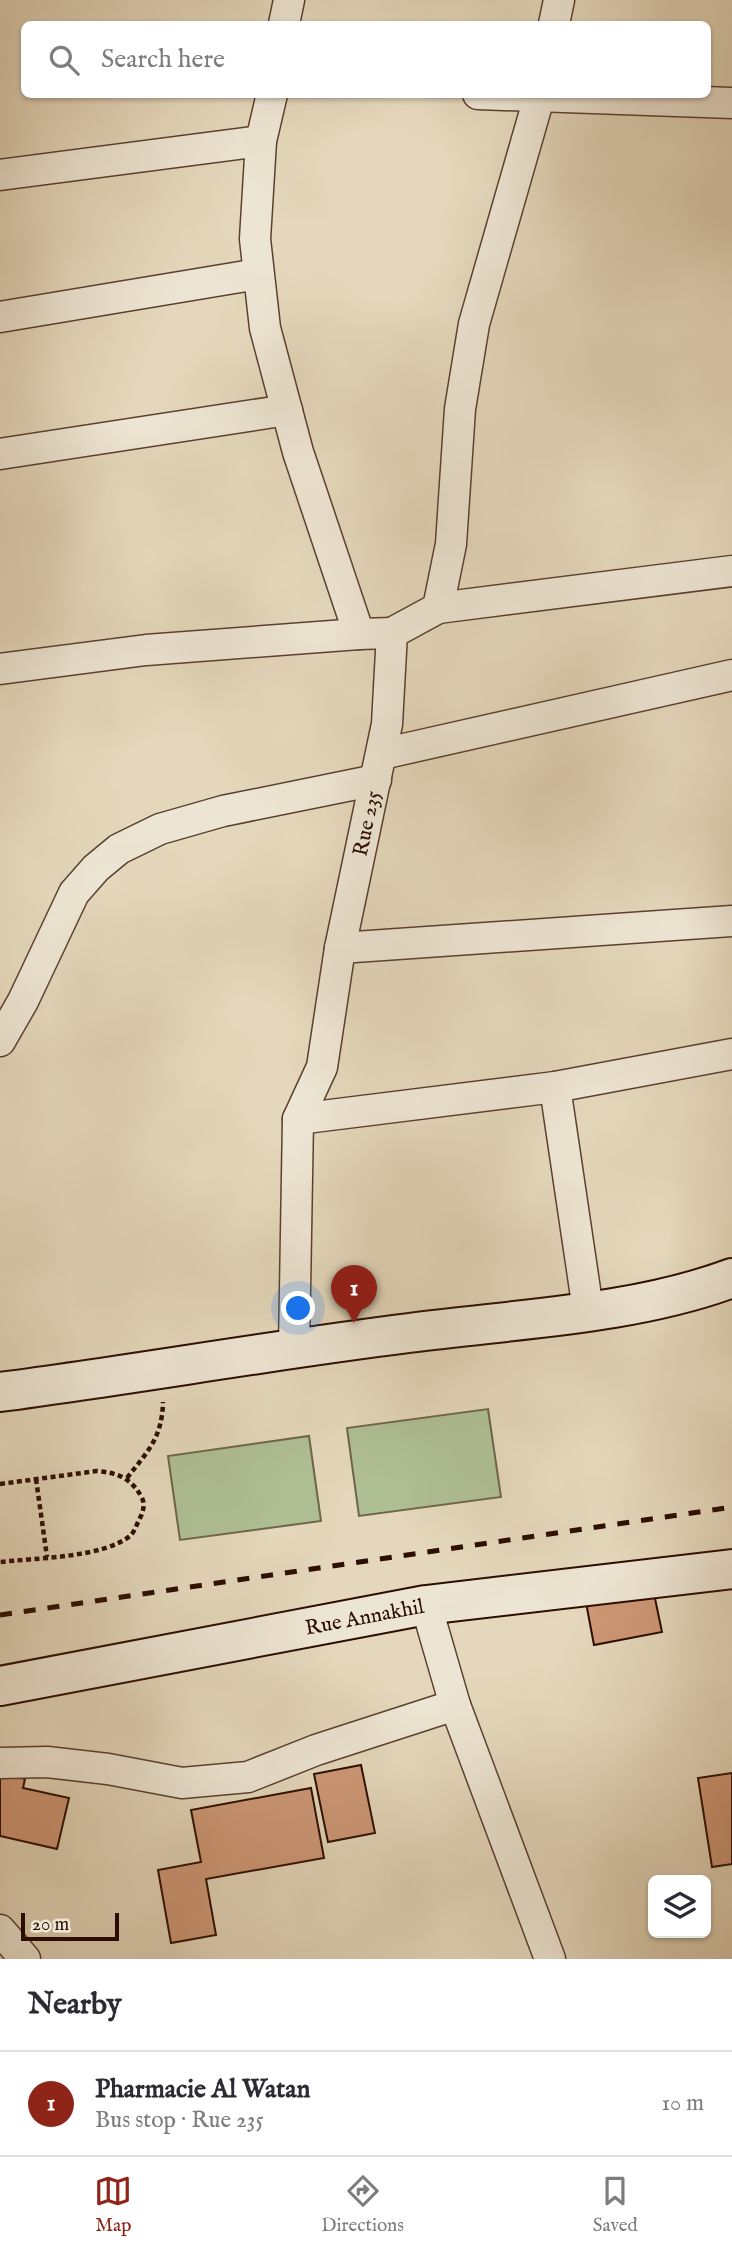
<!DOCTYPE html>
<meta charset="utf-8">
<style>
body{margin:0;font-family:"IM FELL English",serif;background:#f2f2f3;color:#2b2b33}
.controls{position:absolute;right:21px;bottom:21px;display:grid;overflow:hidden;border-radius:10px;box-shadow:0 2px 5px #0004}
.controls button{width:63px;height:63px;display:grid;place-items:center;padding:0;border:0;border-bottom:2px solid #e1e1e2;background:#fff;color:#2b2b33;font:35px sans-serif}
.scale{position:absolute;left:21px;bottom:18px;width:98px;box-sizing:border-box;padding-left:7px;border:4px solid #2c0d00;border-top:0;font-size:19px;line-height:24px;white-space:nowrap;color:#2c0d00;-webkit-text-stroke:5px #ede5d3;paint-order:stroke}
.you{position:absolute;left:299px;top:1309px;width:24px;height:24px;margin:-18px;border:5px solid #fff;border-radius:50%;background:#1a73e8;box-shadow:0 0 0 10px #1a73e833}
.badge{display:grid;place-items:center;width:46px;height:46px;border-radius:50%;background:#8f2418;color:#fff;font-size:23px;font-weight:700}
.pin{position:absolute;translate:-50% -58px;filter:drop-shadow(0 2px 4px #0008)}
.pin::after{content:'';position:absolute;top:37px;width:24px;height:21px;background:inherit;clip-path:polygon(0 0,100% 0,50% 100%)}
.list{margin:0;padding:0;list-style:none}
h2{display:flex;justify-content:space-between;align-items:center;height:91px;margin:0;padding:0 28px;font-size:30px}
h2 small{font-size:23px;font-weight:400;color:#7c7c81}
.list li{display:grid;grid-template-columns:46px 1fr auto;gap:21px;align-items:center;box-sizing:border-box;height:105px;padding:0 28px;border-top:2px solid #e1e1e2}
.list b{display:block;font-size:26px;white-space:nowrap}
.list p{margin:0;font-size:23px;white-space:nowrap;color:#7c7c81}
.list em{font-size:23px;font-style:normal;color:#7c7c81}
.icon{flex:none;width:38px;height:38px;fill:none;stroke:currentColor;stroke-width:2;stroke-linecap:round;stroke-linejoin:round}
.map{position:relative;flex:none;width:732px;height:1959px;overflow:hidden}
.search{position:absolute;background:#fff;box-shadow:0 2px 5px #0004;left:21px;right:21px;top:21px;height:77px;display:flex;align-items:center;gap:18px;box-sizing:border-box;padding:0 24px;border-radius:10px;color:#7c7c81;font-size:26px}
.sheet{height:196px;background:#fff}
nav{display:flex;justify-content:space-around;align-items:center;box-sizing:border-box;height:98px;border-top:2px solid #e1e1e2;background:#fff;font-size:19px;color:#7c7c81}
nav a{display:grid;justify-items:center;gap:4px}
nav .on{color:#8f2418}
.map>svg:first-child{display:block}
</style>
<div class="map">
<svg width="732" height="1959" viewBox="0 0 732 1959">
<rect width="100%" height="100%" fill="#e4d7bb"/>
<filter id="stains"><feTurbulence type="fractalNoise" baseFrequency=".00286" numOctaves="4"/><feColorMatrix values="0 0 0 0 .2 0 0 0 0 .09 0 0 0 0 .02 0 0 0 .5 -.17"/></filter>
<radialGradient id="worn" r=".72"><stop offset=".6" stop-color="#630" stop-opacity="0"/><stop offset="1" stop-color="#630" stop-opacity=".3"/></radialGradient>
<!-- green -->
<path fill="#afbf94" stroke="#6e664a" stroke-width="2" d="M488 1409 501 1497 359 1516 347 1428Z
M309 1436 321 1521 180 1540 168 1456Z"/>
<!-- building -->
<path fill="#ce9776" stroke="#2c0d00" stroke-width="2" d="M651 1579 662 1632 594 1645 584 1592Z
M361 1765 375 1833 328 1842 314 1774Z
M0 1773 25 1779 23 1788 69 1798 57 1849 0 1836Z
M732 1773V1864L712 1867 698 1778Z
M311 1788 324 1858 206 1879 216 1935 171 1943 158 1870 201 1862 191 1810Z"/>
<g fill="none" stroke-linecap="round" stroke-linejoin="round">
<defs>
<g id="street">
<path d="M284 24 289 0"/>
<path d="M554 24 559 0"/>
<path d="M272 94 261 141 255 239 265 328 298 452 359 634 392 633"/>
<path d="M478 94 732 103"/>
<path d="M0 175 261 141"/>
<path d="M0 317 258 274"/>
<path d="M0 454 287 410"/>
<path d="M438 608 732 571"/>
<path d="M0 669 146 650 359 634"/>
<path d="M382 754 732 675"/>
<path d="M340 948 732 921"/>
<path d="M0 1041 23 1001 74 893 96 868 119 849 160 829 223 811 376 780"/>
<path d="M555 1087 588 1310"/>
<path d="M298 1119 555 1087 732 1054"/>
<path id="s1" d="M294 1348 298 1119 322 1067 340 948 387 724 392 633 438 608 451 544 460 409 474 324 540 94"/>
<path d="M426 1605 455 1705 550 1959"/>
<path d="M0 1763 47 1762 108 1769 182 1783 248 1777 316 1750 455 1705"/>
<path d="M0 1930 25 1959"/>
</g>
<g id="secondary">
<path d="M0 1392C137 1374 272 1350 409 1333 514 1319 633 1315 732 1278"/>
<path id="s2" d="M0 1686 426 1605 732 1569"/>
</g>
</defs>
<!-- street casing -->
<use href="#street" stroke="#5a402f" stroke-width="33"/>
<!-- secondary casing -->
<use href="#secondary" stroke="#2c0d00" stroke-width="42"/>
<!-- path -->
<path stroke="#2c0d00" stroke-width="4.5" stroke-dasharray="5 3.5" stroke-linecap="butt" d="M127 1478C148 1451 162 1438 163 1402
M36 1479 47 1557
M0 1484 97 1471C117 1473 130 1477 141 1496 145 1503 144 1508 141 1516 138 1521 135 1531 131 1535 105 1558 34 1558 0 1562"/>
<!-- street -->
<use href="#street" stroke="#ede5d3" stroke-width="30"/>
<!-- secondary -->
<use href="#secondary" stroke="#ede5d3" stroke-width="38"/>
<!-- rail -->
<path stroke="#2c0d00" stroke-width="5" stroke-dasharray="12 12" stroke-linecap="butt" d="M0 1615 732 1507"/>
</g>
<g text-anchor="middle" stroke-width="7" stroke-linejoin="round" paint-order="stroke">
<!-- street labels -->
<g font-size="21" fill="#2c0d00" stroke="#ede5d3">
<text dy="7" stroke="none"><textPath href="#s1" startOffset="534">Rue 235</textPath></text>
<text dy="7" stroke="none"><textPath href="#s2" startOffset="371">Rue Annakhil</textPath></text>
</g>
</g>
<rect width="100%" height="100%" filter="url(#stains)"/>
<rect width="100%" height="100%" fill="url(#worn)"/>
</svg>
<div class="controls">
<button><svg class="icon" aria-label="layers" viewBox="0 0 24 24"><path d="M12 4l9 5-9 5-9-5zM3 14l9 5 9-5"/></svg></button>
</div>
<div class="scale">20 m</div>
<div class="you"></div>
<div class="pin badge" style="left:354px;top:1323px">1</div>
<div class="search"><svg class="icon" aria-label="search" viewBox="0 0 24 24"><circle cx="10" cy="10" r="6"/><path d="M15 15l6 6"/></svg>Search here</div>
</div>
<section class="sheet">
<h2>Nearby<small></small></h2>
<ul class="list">
<li><span class="badge">1</span><div><b>Pharmacie Al Watan</b><p>Bus stop · Rue 235</p></div><em>10 m</em></li>
</ul>
</section>
<nav>
<a class="on"><svg class="icon" aria-label="map" viewBox="0 0 24 24"><path d="M3 6l6-2 6 2 6-2v14l-6 2-6-2-6 2zM9 4v14M15 6v14"/></svg>Map</a>
<a><svg class="icon" aria-label="directions" viewBox="0 0 24 24"><path d="M12 3l9 9-9 9-9-9zM9 14v-3h6M13 9l2 2-2 2"/></svg>Directions</a>
<a><svg class="icon" aria-label="saved" viewBox="0 0 24 24"><path d="M7 4h10v16l-5-4-5 4z"/></svg>Saved</a>
</nav>
